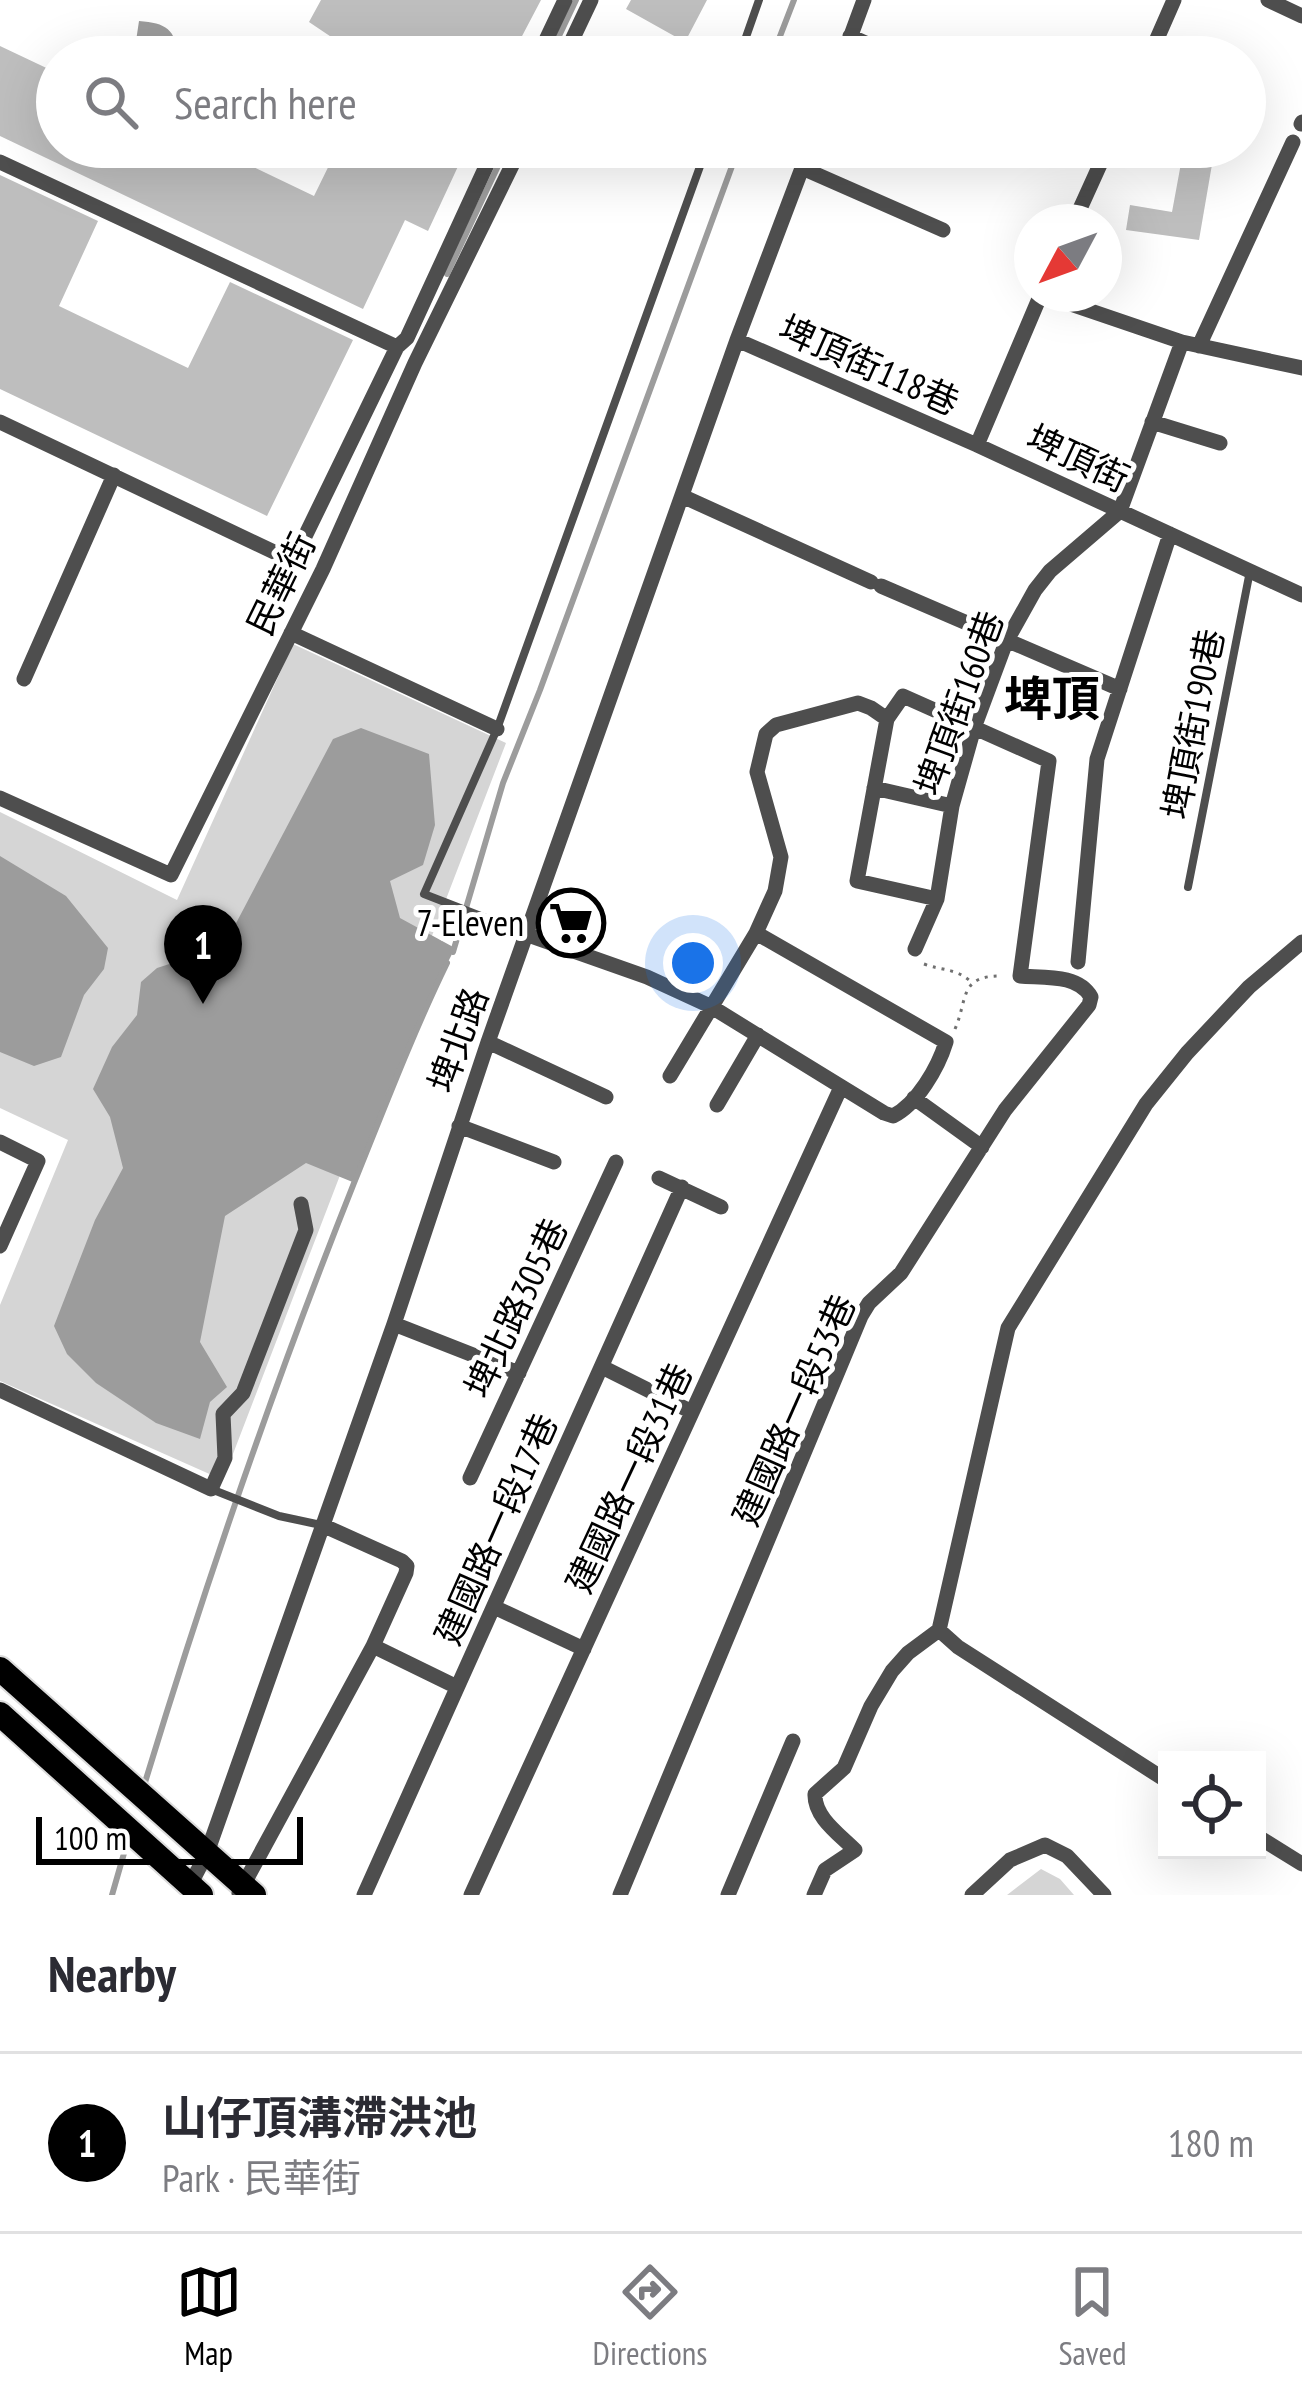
<!DOCTYPE html>
<meta charset="utf-8">
<style>
body{margin:0;font-family:"PT Sans Narrow","Noto Sans TC",sans-serif;background:#f7f7f7;color:#2b2b33}
.controls{position:absolute;right:36px;bottom:36px;display:grid;overflow:hidden;border-radius:0px;box-shadow:0 12px 48px #0002}
.controls button{width:108px;height:108px;display:grid;place-items:center;padding:0;border:0;border-bottom:3px solid #e1e1e2;background:#fff;color:#2b2b33;font:60px sans-serif}
.compass{position:absolute;left:1014px;top:204px;width:108px;height:108px;border-radius:50%;background:#fff;box-shadow:0 12px 48px #0002;rotate:229deg}
.scale{position:absolute;left:36px;bottom:30px;width:267px;box-sizing:border-box;padding-left:12px;border:6px solid #000;border-top:0;font-size:33px;line-height:42px;white-space:nowrap;color:#000;-webkit-text-stroke:9px #fff;paint-order:stroke}
.you{position:absolute;left:693px;top:963px;width:42px;height:42px;margin:-30px;border:9px solid #fff;border-radius:50%;background:#1a73e8;box-shadow:0 0 0 18px #1a73e833}
.badge{display:grid;place-items:center;width:78px;height:78px;border-radius:50%;background:#000;color:#fff;font-size:39px;font-weight:700}
.pin{position:absolute;translate:-50% -99px;filter:drop-shadow(0 3px 6px #0008)}
.pin::after{content:'';position:absolute;top:63px;width:42px;height:36px;background:inherit;clip-path:polygon(0 0,100% 0,50% 100%)}
.list{margin:0;padding:0;list-style:none}
h2{display:flex;justify-content:space-between;align-items:center;height:156px;margin:0;padding:0 48px;font-size:51px}
h2 small{font-size:39px;font-weight:400;color:#7c7c81}
.list li{display:grid;grid-template-columns:78px 1fr auto;gap:36px;align-items:center;box-sizing:border-box;height:180px;padding:0 48px;border-top:3px solid #e1e1e2}
.list b{display:block;font-size:45px;white-space:nowrap}
.list p{margin:0;font-size:39px;white-space:nowrap;color:#7c7c81}
.list em{font-size:39px;font-style:normal;color:#7c7c81}
.icon{flex:none;width:66px;height:66px;fill:none;stroke:currentColor;stroke-width:2;stroke-linecap:round;stroke-linejoin:round}
.map{position:relative;flex:none;width:1302px;height:1895px;overflow:hidden}
.search{position:absolute;background:#fff;box-shadow:0 12px 48px #0002;left:36px;right:36px;top:36px;height:132px;display:flex;align-items:center;gap:30px;box-sizing:border-box;padding:0 42px;border-radius:66px;color:#7c7c81;font-size:45px}
.sheet{height:336px;background:#fff}
nav{display:flex;justify-content:space-around;align-items:center;box-sizing:border-box;height:168px;border-top:3px solid #e1e1e2;background:#fff;font-size:33px;color:#7c7c81}
nav a{display:grid;justify-items:center;gap:6px}
nav .on{color:#000}
.map>svg:first-child{display:block}
</style>
<div class="map">
<svg width="1302" height="1895" viewBox="0 0 1302 1895">
<rect width="100%" height="100%" fill="#fff"/>
<!-- green -->
<path fill="#d5d5d5" d="M293 644 506 743 223 1480 0 1381V1305L68 1140 0 1108V812L177 900Z
M1041 1869 1060 1879 1074 1895H1007Z"/>
<!-- water -->
<path fill="#9c9c9c" d="M139 21C166 23 176 29 178 57H154L136 41Z
M361 728 429 754 435 825 423 865 390 881 400 918 455 948 421 1016 355 1183 306 1163 225 1216 200 1342 227 1387 210 1402 200 1439 156 1423 96 1383 67 1354 54 1326 95 1220 123 1168 110 1117 93 1089 112 1047 137 1015 141 982 157 968 191 957 233 929 333 739Z
M0 856 66 896 108 948 104 969 84 995 61 1057 34 1066 0 1052Z"/>
<g fill="none" stroke-linecap="round" stroke-linejoin="round">
<!-- stream -->
<path stroke="#9c9c9c" stroke-width="6" d="M549 57 576 0
M772 57 794 0
M447 274 507 147
M453 952 503 783 540 690 739 147
M143 1789C205 1585 275 1381 354 1183 384 1109 412 1035 447 963
M112 1895 129 1836"/>
</g>
<!-- building -->
<path fill="#bebebe" d="M321 0H541L511 57H416L412 50 399 45 392 49V57H361L309 22Z
M631 0H707L685 42 626 9Z
M0 46 57 73V147H212L314 196 338 147H467L428 231 405 220 363 309 0 136Z
M1184 147H1215L1199 240 1126 230 1130 205 1172 212Z
M0 175 98 221 59 306 188 368 230 282 353 340 267 516 0 389Z"/>
<g fill="none" stroke-linecap="round" stroke-linejoin="round">
<defs>
<path id="primary" d="M0 1669 254 1895
M0 1714 201 1895"/>
</defs>
<!-- primary casing -->
<use href="#primary" stroke="#dbdbdb" stroke-width="28"/>
<!-- path -->
<path stroke="#707070" stroke-width="3" stroke-dasharray="3 6" stroke-linecap="butt" d="M924 964C943 971 955 968 970 981
M955 1029C968 999 959 976 1000 976"/>
<!-- service -->
<path stroke="#4e4e4e" stroke-width="8" d="M399 53 408 57
M739 57 759 0
M1188 887 1250 571
M527 934 424 894 497 729 707 147
M211 1489 279 1516 321 1525"/>
<!-- minor -->
<path stroke="#4e4e4e" stroke-width="15" d="M1268 0 1302 16
M850 36 897 57
M538 57 565 0
M564 57 591 0
M843 57 864 0
M1149 57 1174 0
M1301 124 1302 122
M0 162 397 347
M802 168 943 230
M1074 222 1108 147
M737 340 977 445
M1199 346 1293 142
M1302 368 1182 342 1041 294 977 445 1302 595
M0 422 293 561 397 347 407 338 495 147
M1152 422 1220 443
M682 496 871 582
M881 586 1120 689
M291 633 497 729
M24 679 114 475
M874 788 952 806
M0 798 171 875 323 569 415 363 521 147
M528 935 647 977 710 1006 884 1113 893 1116C917 1104 938 1068 946 1042L756 933
M915 949 937 899 952 806 974 728 1006 642 1035 590 1050 571 1120 511 1182 342
M1078 962 1097 759 1170 534
M488 1042 606 1097
M670 1076 756 933 775 891 781 857 757 772 766 734 776 725 858 703 871 708 887 719
M914 1098 982 1147
M717 1105 758 1035
M459 1126 554 1162
M0 1142 38 1161 0 1246
M659 1178 721 1207
M394 1324 519 1373
M602 1367 692 1412
M0 1390 211 1489 225 1458 223 1414 243 1393 306 1230 301 1204
M470 1478 616 1162
M494 1607 584 1649
M373 1646 457 1687
M1167 1781 958 1647 939 1630 1008 1328 1146 1104 1187 1053 1249 987 1302 942
M1257 1836 1302 1864
M190 1885 207 1853 394 1324 488 1042 737 340 810 147
M239 1893 373 1646 406 1573 407 1566 402 1561 322 1525
M364 1895 682 1187
M471 1895 841 1087
M620 1895 861 1316 869 1303 901 1273 1005 1110 1089 1005 1091 997C1078 974 1044 978 1020 976L1049 761 903 696 887 719 857 881 937 899
M728 1895 793 1741
M814 1895 825 1870 855 1850C839 1834 814 1817 815 1794L844 1768 871 1706 892 1671 908 1653 939 1630
M972 1895 1010 1860 1045 1845 1067 1856 1104 1895"/>
<!-- primary -->
<use href="#primary" stroke="#000" stroke-width="24"/>
</g>
<!-- icons -->
<defs>
<symbol id="supermarket-ring" viewBox="-11 -11 22 22"><circle r="9.5" fill="#fff" stroke="#000" stroke-width="1.5"/><path d="M-6-5.5h2.5l.6 2H6L4.5 2H-2.5L-4.4-4H-6ZM-1.5 3.2a1.3 1.3 0 1 0 .1 0ZM3 3.2a1.3 1.3 0 1 0 .1 0Z" fill="#000"/></symbol>
</defs>
<g fill-rule="evenodd">
<use href="#supermarket-ring" x="533" y="885" width="76" height="76"/>
</g>
<g text-anchor="middle" stroke-width="10" stroke-linejoin="round" paint-order="stroke">
<!-- street labels -->
<g font-size="36" fill="#000" stroke="#fff">
<text transform="translate(869 365) rotate(24)" y="13">埤頂街118巷</text>
<text transform="translate(1078 458) rotate(25)" y="13">埤頂街</text>
<text transform="translate(281 584) rotate(-64)" y="13">民華街</text>
<text transform="translate(959 703) rotate(-70)" y="13">埤頂街160巷</text>
<text transform="translate(1193 724) rotate(-79)" y="13">埤頂街190巷</text>
<text transform="translate(458 1040) rotate(-70)" y="13">埤北路</text>
<text transform="translate(516 1308) rotate(-65)" y="13">埤北路305巷</text>
<text transform="translate(794 1410) rotate(-66)" y="13">建國路一段53巷</text>
<text transform="translate(629 1478) rotate(-65)" y="13">建國路一段31巷</text>
<text transform="translate(496 1529) rotate(-66)" y="13">建國路一段17巷</text>
</g>
<!-- poi labels -->
<g font-size="36" fill="#000" stroke="#fff" text-anchor="end">
<text x="524" y="936">7-Eleven</text>
</g>
<!-- district labels -->
<g font-size="48" font-weight="bold" fill="#000" stroke="#fff">
<text x="1052" y="716">埤頂</text>
</g>
</g>
</svg>
<div class="controls">
<button><svg class="icon" aria-label="locate" viewBox="0 0 24 24"><circle cx="12" cy="12" r="6"/><path d="M12 2v4M12 18v4M2 12h4M18 12h4"/></svg></button>
</div>
<svg class="compass" viewBox="-18 -18 36 36"><path d="M0-13l5 13h-10z" fill="#e53935"/><path d="M0 13l5-13h-10z" fill="#7c7c81"/></svg>
<div class="scale">100 m</div>
<div class="you"></div>
<div class="pin badge" style="left:203px;top:1004px">1</div>
<div class="search"><svg class="icon" aria-label="search" viewBox="0 0 24 24"><circle cx="10" cy="10" r="6"/><path d="M15 15l6 6"/></svg>Search here</div>
</div>
<section class="sheet">
<h2>Nearby<small></small></h2>
<ul class="list">
<li><span class="badge">1</span><div><b>山仔頂溝滯洪池</b><p>Park · 民華街</p></div><em>180 m</em></li>
</ul>
</section>
<nav>
<a class="on"><svg class="icon" aria-label="map" viewBox="0 0 24 24"><path d="M3 6l6-2 6 2 6-2v14l-6 2-6-2-6 2zM9 4v14M15 6v14"/></svg>Map</a>
<a><svg class="icon" aria-label="directions" viewBox="0 0 24 24"><path d="M12 3l9 9-9 9-9-9zM9 14v-3h6M13 9l2 2-2 2"/></svg>Directions</a>
<a><svg class="icon" aria-label="saved" viewBox="0 0 24 24"><path d="M7 4h10v16l-5-4-5 4z"/></svg>Saved</a>
</nav>
